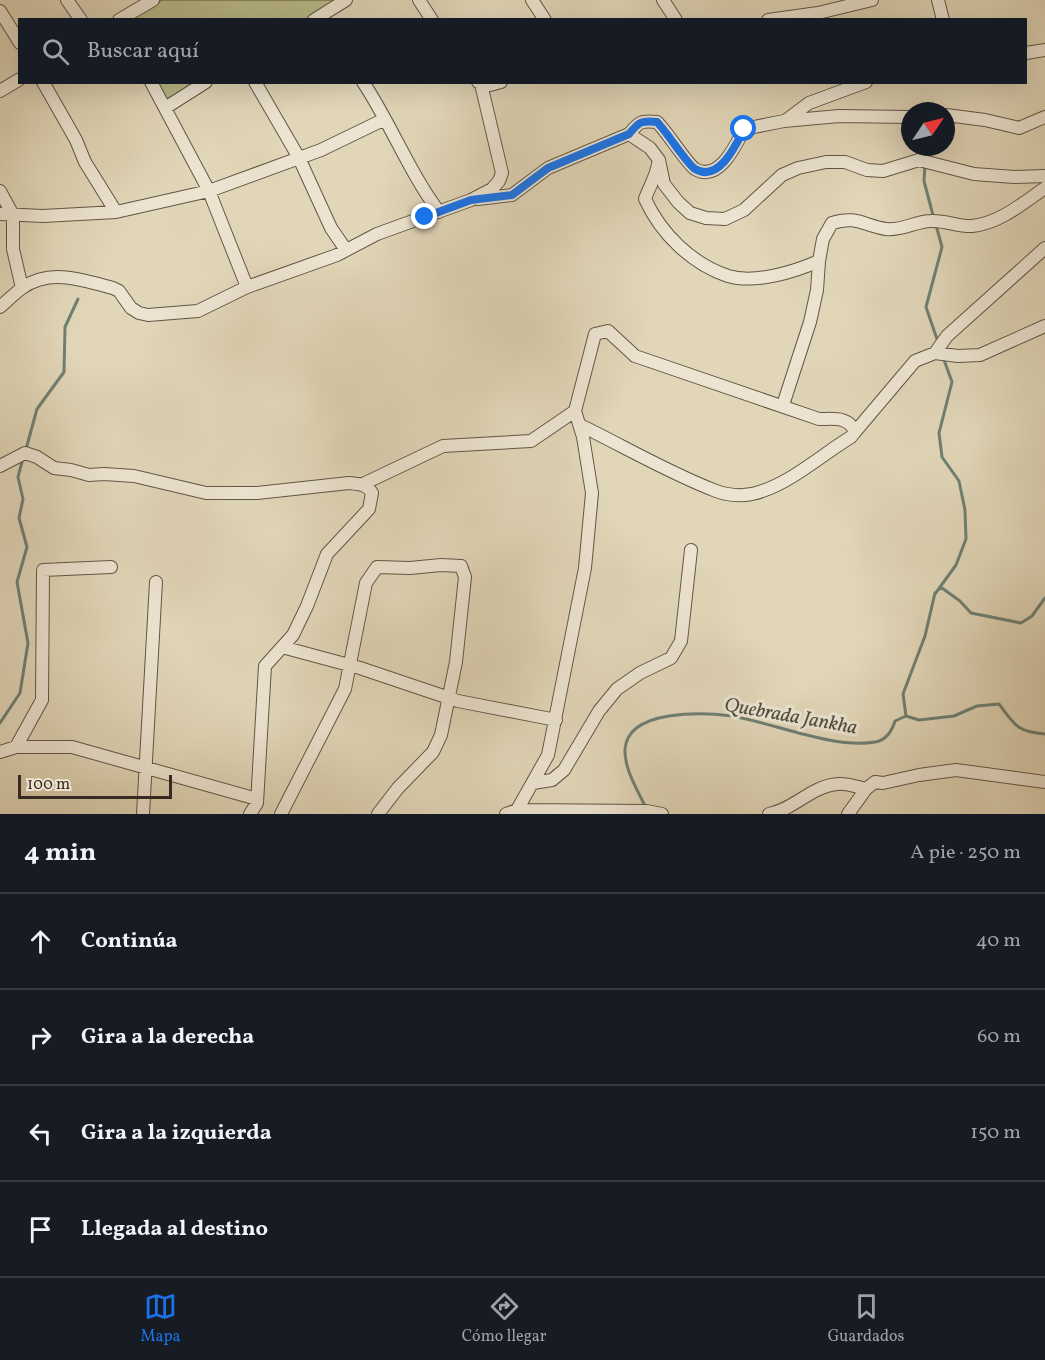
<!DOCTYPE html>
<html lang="es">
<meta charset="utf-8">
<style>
body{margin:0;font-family:Vollkorn,serif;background:#20242c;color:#f1f3f6}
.compass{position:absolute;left:901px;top:102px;width:54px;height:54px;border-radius:50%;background:#171b24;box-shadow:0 6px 24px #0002;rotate:55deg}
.scale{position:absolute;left:18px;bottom:15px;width:154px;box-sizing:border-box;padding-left:6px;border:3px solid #372b21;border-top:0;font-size:16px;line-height:21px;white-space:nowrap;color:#372b21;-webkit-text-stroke:4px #ece4d1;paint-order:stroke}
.stop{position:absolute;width:18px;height:18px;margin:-14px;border:4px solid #1a73e8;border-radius:50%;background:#fff}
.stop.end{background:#1a73e8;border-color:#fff;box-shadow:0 2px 6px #0008}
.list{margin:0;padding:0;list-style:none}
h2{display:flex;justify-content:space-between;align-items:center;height:78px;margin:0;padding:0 24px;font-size:26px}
h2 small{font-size:20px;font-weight:400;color:#9ea1a6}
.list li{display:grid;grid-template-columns:39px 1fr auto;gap:18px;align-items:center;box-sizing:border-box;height:96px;padding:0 24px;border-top:2px solid #363941}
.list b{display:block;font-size:22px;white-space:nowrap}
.list em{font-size:20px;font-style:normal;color:#9ea1a6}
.icon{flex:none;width:33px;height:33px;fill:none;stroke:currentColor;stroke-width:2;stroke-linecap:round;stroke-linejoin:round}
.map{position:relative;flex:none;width:1045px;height:814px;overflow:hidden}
.search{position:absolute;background:#171b24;box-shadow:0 6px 24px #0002;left:18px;right:18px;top:18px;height:66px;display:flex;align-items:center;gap:15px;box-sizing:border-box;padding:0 21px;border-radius:0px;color:#9ea1a6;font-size:22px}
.sheet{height:462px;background:#171b24}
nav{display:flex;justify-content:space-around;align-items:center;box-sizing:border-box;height:84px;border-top:2px solid #363941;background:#171b24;font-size:16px;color:#9ea1a6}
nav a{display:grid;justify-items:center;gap:3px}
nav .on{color:#1a73e8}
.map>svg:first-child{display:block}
</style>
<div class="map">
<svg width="1045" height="814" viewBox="0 0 1045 814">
<rect width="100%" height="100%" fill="#e1d6b8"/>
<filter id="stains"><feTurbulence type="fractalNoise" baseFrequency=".00333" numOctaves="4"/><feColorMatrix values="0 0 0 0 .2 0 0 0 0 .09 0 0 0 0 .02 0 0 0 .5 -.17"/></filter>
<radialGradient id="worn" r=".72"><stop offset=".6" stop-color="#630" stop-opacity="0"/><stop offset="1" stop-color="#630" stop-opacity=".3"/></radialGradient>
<!-- green -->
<path fill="#b9bc8a" stroke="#787456" stroke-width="1.5" d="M162 0H339L306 19 128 20Z
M156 83H199L170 100 165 98Z"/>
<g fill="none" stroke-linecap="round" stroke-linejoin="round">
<!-- stream -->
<path stroke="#6f8074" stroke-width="3" d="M925 157V147
M925 164 924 181 934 219
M936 225 942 247 926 307 938 342
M26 449 37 409 64 372 65 327 78 299
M940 589 942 588 960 601 971 613 1021 623 1032 616 1045 598
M935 594 956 565 966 539 965 510 959 481 942 457 939 433 952 382 943 357
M906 716 903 694 925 636 935 593
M0 723 20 693 28 643 17 582 27 547 19 518 23 499 18 477 23 458
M646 808C638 791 624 769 625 749 628 709 703 712 732 716 774 723 833 749 875 742 887 740 892 731 895 721L906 716 919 720 954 716 977 706 999 704C1015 725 1017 732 1045 734"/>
<defs>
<path id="minor" d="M67 0 81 20
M419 0 432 20
M532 0 545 20
M663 0 676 20
M938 0 943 20
M0 11 20 43
M119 20 153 0
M314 20 346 0
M768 20 818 13 872 0
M1026 53 1045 50
M43 82 76 140 85 162 116 212
M151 82 209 191 247 287
M255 82 299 158 331 228 346 250
M363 82C391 124 409 172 439 212
M478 82 490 85 501 82
M0 91 20 79
M165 108 206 82
M946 115 985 120 1019 128 1045 117
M910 117 839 116 784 121 744 129C736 145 719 183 695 169 687 164 668 133 657 122 641 120 639 122 629 134L650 148 659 160 664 184 678 202 690 213 706 218 725 219 744 210 782 175 798 168 826 162H845L867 170 883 171 919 160 974 174 1014 177 1045 176
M785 121 809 103 866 82
M658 164C656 177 649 187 645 199 661 234 692 264 728 276 755 284 794 272 819 261
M0 191 13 215V249L22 288
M478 199 512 195 548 168 629 134
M0 214 43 216 116 212 209 191 321 150 385 119
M0 307C7 301 14 294 22 288 50 268 83 280 113 288L119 291 131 308 139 313 148 315 198 311 247 287 337 255 377 234 471 200 492 189 499 181 502 173 481 84
M935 353 947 336 1045 248
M783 405 810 322 817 290 819 261 823 239 832 223C857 215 864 226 886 229 902 231 916 221 931 221 945 220 959 227 972 226 1000 223 1023 203 1045 188
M855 432 915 361 935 353 958 356 980 355 1045 326
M0 466 25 453 37 457 54 468 71 470 89 475 104 474 134 476 206 493H257L349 483C359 484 367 484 372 493L369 509 327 554 307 606 293 635 265 666 257 803 250 814
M363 484 443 446 531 441 575 411
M282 647 360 668 458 701 556 720
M16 747 42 700 43 570 111 567
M0 752 16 747H72L257 799
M533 783 552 780 564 770 599 711 617 689 640 673 671 658 681 641 691 550
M517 810 548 755 585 568 592 493 583 437 575 411 595 334 608 331 635 356 819 419C833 419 849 416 855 432L851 437C821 455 788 486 752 494 741 496 727 495 716 491 669 473 625 447 580 425
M143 814 156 582
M281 814 345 689 366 583 377 567 410 568 441 565 461 566 465 577 456 662 441 735 433 752 398 788 378 814
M506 814 517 810 647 811 662 814
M769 814C795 809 811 786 838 784 847 783 857 787 866 789L875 782 883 783 919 775 956 770 1045 782
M848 814 866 789"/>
</defs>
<!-- minor casing -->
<use href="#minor" stroke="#625647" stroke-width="14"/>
<!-- minor -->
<use href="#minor" stroke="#ece4d1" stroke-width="12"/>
</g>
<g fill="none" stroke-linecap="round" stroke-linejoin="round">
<!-- route -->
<path stroke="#1a73e8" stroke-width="8" d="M425 217 471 200 512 195 548 168 629 134C639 122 641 120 657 122 667 132 687 164 695 169 719 183 736 145 744 129"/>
</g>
<g text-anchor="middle" stroke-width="6" stroke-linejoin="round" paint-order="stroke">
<!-- water labels -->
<g font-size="20" font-style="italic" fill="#4e4e44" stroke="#ece4d1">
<text transform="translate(791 715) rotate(10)" y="7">Quebrada Jankha</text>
</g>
</g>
<rect width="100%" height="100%" filter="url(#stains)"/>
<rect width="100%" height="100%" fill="url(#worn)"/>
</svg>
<svg class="compass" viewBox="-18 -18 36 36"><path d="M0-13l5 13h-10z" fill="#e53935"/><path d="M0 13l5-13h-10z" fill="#9ea1a6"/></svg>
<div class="scale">100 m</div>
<div class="stop" style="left:744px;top:129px"></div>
<div class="stop end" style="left:425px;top:217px"></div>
<div class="search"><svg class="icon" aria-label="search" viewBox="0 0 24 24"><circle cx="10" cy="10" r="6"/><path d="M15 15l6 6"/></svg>Buscar aquí</div>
</div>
<section class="sheet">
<h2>4 min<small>A pie · 250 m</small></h2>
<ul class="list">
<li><svg class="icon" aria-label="ahead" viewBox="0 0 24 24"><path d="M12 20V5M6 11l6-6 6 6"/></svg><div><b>Continúa</b></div><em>40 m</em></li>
<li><svg class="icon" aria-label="right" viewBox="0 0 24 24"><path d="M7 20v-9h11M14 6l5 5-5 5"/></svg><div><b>Gira a la derecha</b></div><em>60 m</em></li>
<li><svg class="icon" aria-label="left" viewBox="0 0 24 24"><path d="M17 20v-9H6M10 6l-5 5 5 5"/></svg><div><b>Gira a la izquierda</b></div><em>150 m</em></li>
<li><svg class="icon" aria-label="arrive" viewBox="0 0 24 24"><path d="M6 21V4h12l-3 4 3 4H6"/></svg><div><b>Llegada al destino</b></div></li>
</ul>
</section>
<nav>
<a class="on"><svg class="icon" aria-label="map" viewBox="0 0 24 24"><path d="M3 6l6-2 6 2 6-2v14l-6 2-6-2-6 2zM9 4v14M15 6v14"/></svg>Mapa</a>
<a><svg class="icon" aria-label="directions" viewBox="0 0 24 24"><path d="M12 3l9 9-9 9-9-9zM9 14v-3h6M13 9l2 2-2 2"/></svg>Cómo llegar</a>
<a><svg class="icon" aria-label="saved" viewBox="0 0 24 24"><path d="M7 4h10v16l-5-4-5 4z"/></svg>Guardados</a>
</nav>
